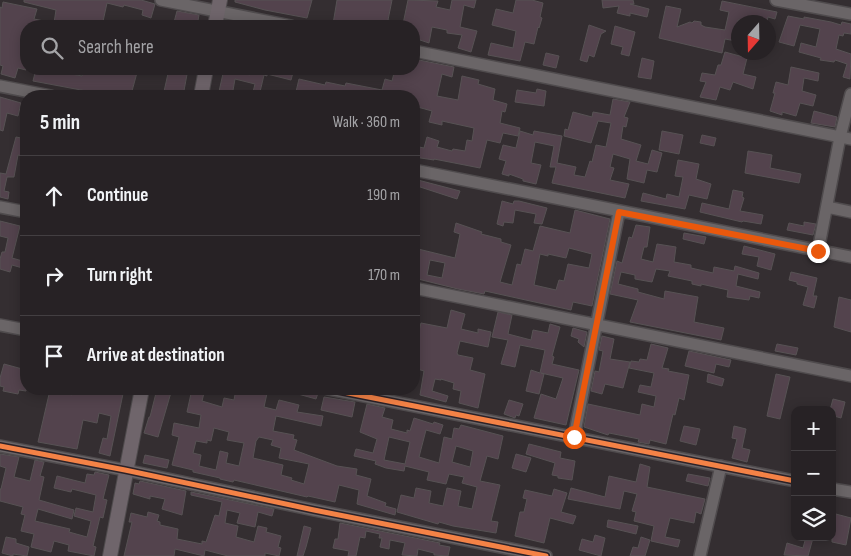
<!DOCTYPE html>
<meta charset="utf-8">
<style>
body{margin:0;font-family:"Sofia Sans Condensed",sans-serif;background:#2f2a2d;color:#f1f3f6}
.controls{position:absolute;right:15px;bottom:15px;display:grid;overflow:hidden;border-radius:10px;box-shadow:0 2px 12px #0003}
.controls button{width:45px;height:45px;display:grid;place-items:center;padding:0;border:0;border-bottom:1px solid #433f42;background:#272225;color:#f1f3f6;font:25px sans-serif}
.compass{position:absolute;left:731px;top:15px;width:45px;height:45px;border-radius:50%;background:#272225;box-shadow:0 2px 12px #0003;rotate:200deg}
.stop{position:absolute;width:15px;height:15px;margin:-11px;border:4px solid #ea580c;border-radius:50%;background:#fff}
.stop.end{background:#ea580c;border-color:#fff;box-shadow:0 1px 5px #0008}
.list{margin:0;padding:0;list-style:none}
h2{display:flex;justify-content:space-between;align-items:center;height:65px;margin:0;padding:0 20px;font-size:21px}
h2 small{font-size:16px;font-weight:400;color:#a4a4a7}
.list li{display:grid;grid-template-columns:32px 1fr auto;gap:15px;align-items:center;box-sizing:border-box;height:80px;padding:0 20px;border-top:1px solid #433f42}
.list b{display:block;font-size:19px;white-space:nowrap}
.list em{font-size:16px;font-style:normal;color:#a4a4a7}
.icon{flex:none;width:28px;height:28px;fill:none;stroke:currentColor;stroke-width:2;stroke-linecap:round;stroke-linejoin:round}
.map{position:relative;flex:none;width:851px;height:556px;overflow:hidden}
.search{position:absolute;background:#272225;box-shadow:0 2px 12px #0003;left:20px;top:20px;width:400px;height:55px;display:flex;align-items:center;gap:12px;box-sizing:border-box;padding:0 18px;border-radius:20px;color:#a4a4a7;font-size:19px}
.panel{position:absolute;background:#272225;box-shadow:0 2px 12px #0003;left:20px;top:90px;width:400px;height:305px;border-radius:20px}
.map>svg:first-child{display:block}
</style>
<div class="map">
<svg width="851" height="556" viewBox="0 0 851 556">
<rect width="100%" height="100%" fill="#342e31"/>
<!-- building -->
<path fill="#53434d" stroke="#575254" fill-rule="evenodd" d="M24 0H141L155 4 151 18 142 15 143 10 124 5 123 7 107 3 102 26H67L54 23 56 10 24 2Z
M235 0H312L307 18 265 10 235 2Z
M337 0H392L388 20 403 24 408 0 438 1 436 7 450 10 452 0H476L474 8 464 5 460 27 477 31 471 52 458 48 462 35 447 33V30L432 27 429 43 414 38V26H347L333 24Z
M516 0H532L543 3 540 17 542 18 539 28 538 27 534 44 525 42 520 61 488 55 491 43 513 48 516 31 492 25 496 9 513 13Z
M602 0H633L634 4H630L649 9 647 17 630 13V16L617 13 619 6 603 8Z
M722 1 777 12 775 19 768 17 767 21 753 18 752 22 738 20 736 32 738 33 736 41 725 39 722 53 659 38 666 6 681 9 677 27 690 22 692 23 694 21 701 22V25L705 27 725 30 729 12 720 10Z
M3 2 37 9 34 19 54 23 53 26H26V70L18 68 15 78 1 74 3 66 0 65V7L2 8Z
M177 11 199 15 197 26H173Z
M788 16 804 19V17L831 22 841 25 842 22 851 24V34L844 33 843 36 839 35 836 49 851 54 850 79 843 77 847 64 835 60 834 62 820 60 821 58 799 52 801 43 816 47 820 29 800 25 794 46 779 42Z
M589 25 606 31 601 34 594 57 589 55 587 62 580 60Z
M615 26 635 32 629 56 621 54 623 47 611 44Z
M725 52 747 58 743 74 756 77 753 89 733 82 730 90 720 87 716 100 700 97 706 82 700 81 702 73 715 75 718 65H721Z
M546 53 559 56 556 68 543 65Z
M642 58 654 61 651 79 638 77Z
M414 59 454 67 452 77 442 74 437 96 458 100 462 76 479 80 478 84 495 89 493 100 507 104 505 112 502 111 500 123 520 128 518 136 503 133 500 143 487 140 480 168 434 159V160L414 157V146L424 148 427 137 439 141 437 147 452 151 453 149 465 151 467 140 472 141 474 128 442 121V125L429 122 432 111 414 106V96H319L308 94 307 96H295L299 79 325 85 326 82 345 86 346 83 382 90 385 79 392 81 395 69H414Z
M791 67 819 73 818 81 804 78 802 91 816 95 813 106 800 103 796 116 782 112V115L770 111 775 93H773L776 82 788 85Z
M36 69H45L82 76 84 69H99L110 71 111 69H138L132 91 145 93V96H113L33 81Z
M169 69H188L183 96H163Z
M224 69 250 75 251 72 248 71V69H294L291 80 267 74V76L264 75 259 96H252L255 84 235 79 232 96H218Z
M537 89 546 91 544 106 515 102 517 90 536 93Z
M0 97 21 103 18 116 7 113 3 131 0 130Z
M613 99 630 102 624 117 628 118 626 127 623 126 621 139 641 145 636 161 648 164 652 150 662 153 657 172 647 170 644 183 627 179 630 159 613 154 610 167 614 168 610 180 629 184 625 198 552 183 556 167H550L554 146 535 142 531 163 541 165 536 184 523 181V179L509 174V176L502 174 506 161 499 159 503 145 516 148 520 131 533 135 534 131 562 136 557 163 576 167 574 175 585 177 590 161 592 162 596 145 606 147 611 123 598 121 591 143 564 136 565 129 568 130 573 112 592 117 593 112 610 115Z
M814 111 837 117 835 127 811 123Z
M662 131 683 135 679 154 659 150Z
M702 135 716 138 714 146 700 143Z
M16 137 26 139V157L18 155 14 177H7L4 191 9 192 8 199 0 197V173L6 174Z
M748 151 772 155 770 168 801 174 799 183 745 173Z
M678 160 699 164 696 179 711 184 707 199 689 195 685 209 641 201 643 193 666 199 667 194 679 197 683 177 675 176Z
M414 179 460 191 457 199 414 185Z
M733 190 743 192 742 197 744 198 740 211 763 215 761 224 743 221 742 222 700 212 702 203 729 209Z
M502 201 513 204 514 201H519L547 208 542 224 534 223 536 214 515 210 513 223 504 222 503 226 497 224Z
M575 210 610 219 592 306 573 302 571 310 485 291 484 294 458 289 414 278V248L455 258 460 234 454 232 456 223 482 232 481 234 501 239V242L511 245 500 282 512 285 517 264 521 265 525 249 533 251 540 226 570 233ZM569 248 592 254 589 268 568 264 564 281 559 280 556 290 534 285 540 254 548 256V254L566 258ZM430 260 445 263 442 278 427 275Z
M0 221 20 226 12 258 26 262V269L12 265 10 272 0 269V259L2 252H5L8 238 0 236Z
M804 222 816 224 813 235 787 230 789 223 804 226Z
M636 225 650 227 647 247H644L641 259 653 262 657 244 676 247 674 262 691 265V268L713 273 714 267 734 271 735 266 759 273 758 279 738 274 736 286 760 292 759 298 750 296 749 300 727 297 728 290 701 284V286L692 284V281L668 276 670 271 656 269 652 282 635 279V275L621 272 618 284 638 289V292L664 299 665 291 698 297 694 322 724 328 721 340 630 322 638 300 610 294 617 261 622 263 629 237 632 238Z
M684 233 706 237 704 244 683 239Z
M744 246 775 254 771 270 757 266 759 257 742 254Z
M791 272 817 278 813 296H817L814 308 803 305 808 287 797 284V282L789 280Z
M839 297 851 300V332L834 327Z
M451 310 465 314 461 329 478 333V329L491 332 488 347 460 341 457 353 458 355 473 358 470 370 485 374 478 408 459 403 461 391 453 389 454 383 441 379V380L435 379 432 391 448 396 446 402 420 395 424 371 414 368V342L416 343 421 323 447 328Z
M498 312 512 315 508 334 531 340 533 330 548 333 550 324 560 327 552 356 554 357 552 364 579 370 566 425 534 418 541 394 556 399 563 378 541 373 544 374 539 394 526 391 531 370 540 373 545 350 520 345 515 367 501 364 508 340 492 337Z
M573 328 587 332 584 347 578 342 579 339 571 336Z
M602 336 614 339 610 359 630 362 623 388 605 384 602 394 591 391 595 371 599 372 603 351 599 350Z
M651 344 668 348 662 368 669 369 668 371 689 375 684 400 679 398 675 415 673 414 666 444 650 440 649 444 638 442 639 439 609 433 608 435 584 427 588 404 640 415 642 404 654 407 656 396 638 392 640 385 651 387 654 373 629 368 631 361 639 362 640 359 647 360Z
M777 344 798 348 796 355 775 351Z
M689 351 731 360 729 367 716 364 714 373 685 366Z
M4 364 26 370V391L19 390 18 394 3 391 4 387 0 386V378Z
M708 374 724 379 722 386 707 382Z
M776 374 790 377 780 419 767 416Z
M73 389H98L114 393 115 389H124L110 456 99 453 103 438 107 439 111 416 99 413 97 423 83 420 77 449 38 442 50 390 72 395Z
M157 389H172L158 437 144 433 149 417H150Z
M192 389H205L202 401 222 407 224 398 234 400 236 389H268L264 407 276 410 279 400 299 405 297 412 323 416 321 426 276 416 273 431 294 435 293 439 297 440 294 450 337 466 357 469 356 475 371 479 367 496 386 503 385 506 396 509 395 515 357 504 359 490 339 485 335 502 308 496 307 497 234 480 233 482 220 479V478L193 472V470L172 465 179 437 172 435 174 423 199 428 201 415 187 412ZM214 428 229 432 227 440 244 443 239 466 226 463 228 453 220 451 216 470 199 466 201 455 193 453 196 441 207 443V440L211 441ZM259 437 273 440 271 445 281 448 279 458 309 464 304 484 291 480 292 478 281 475 283 465 253 458 256 441Z
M299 389 318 393 316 399 298 394Z
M324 397 355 402 352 417 321 410Z
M833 399 845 402 841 418 834 416 835 410H830Z
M509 400 523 404 519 416 516 415 515 418 504 414Z
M367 404 385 408 382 417 393 420 391 429 407 433V430L410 431 414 418 433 424 434 422 443 425 440 434 426 430 419 457 439 463 444 437 452 439 454 428 459 429 461 425 503 436 498 459 487 456 480 481 500 485 491 521 498 522 496 533 453 526 439 522 438 524 397 512 401 495 414 498 416 488 431 491 429 503 443 506 447 488 461 491 458 506 472 509 477 487 462 483 464 477 449 474 446 484 427 480 429 472 405 466 404 471 386 468 375 464 376 461 354 456 356 449 373 453 377 439 360 432ZM389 437 410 442 405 464 384 460ZM456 446 473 451 470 467 452 462Z
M684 426 700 429 696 445 680 441Z
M734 426 746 429 742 448 750 450 747 462 732 458 737 439 732 438Z
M529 444 561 452 560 458 575 461 572 480 558 478V476L552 475 555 463 526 454Z
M0 454 19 457 14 477 30 481 35 460 44 462 40 476 44 477 39 500 74 510 72 519 38 509 35 521 70 529 69 532 87 537 91 521 74 516 76 508 93 512 96 495 72 489 71 492 54 488 57 476 85 483 87 474 94 475 95 472 109 475 103 499 107 500 103 518 100 517 93 546 96 547 94 556 68 551 69 545 54 541 51 552 31 547 34 534 21 531 25 515 21 514 23 507 0 501V489H1L6 468 0 466Z
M516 454 531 458 526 472 512 468Z
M145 455 169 460 167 468 143 463Z
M640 464 650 467 647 487 705 499 701 514 696 512 694 523 670 518 665 537 680 540 678 547 651 541 654 526 634 521 636 512 632 511 637 494 624 491 620 509 568 499 571 488 605 497 609 476 636 482Z
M688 474 710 478 708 486 686 481Z
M140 481 186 491 182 515 162 509 165 499 150 496V499L133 494 135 483 139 484Z
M554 489 567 493 561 512 576 516 573 524 550 518 544 543 515 536 520 512H524L527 499 523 498 525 490 552 496Z
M191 492 274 509 272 516 258 512 255 527 237 523 240 513 227 510 225 523 238 526 236 537 254 542 258 526 267 528 266 532 281 536 278 547 281 548 279 556 265 553V556H228L205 550 204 556 175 549 174 556H124L132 522H129L131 513 147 517 148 512 159 515 157 521 160 522V525L178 529 177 539 202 544V541L206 542 215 515 219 516 222 502 191 495Z
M832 513 851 518 846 545 832 542Z
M608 520 638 526 636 534 607 527Z
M340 523 440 543 439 545 450 547 448 556 434 555V553L418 549 417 556 402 555 405 543 390 540 389 549 380 547 382 538H379L380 534 366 531 365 538 360 537 356 556H348L349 551 333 548 335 539H338Z
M304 526 311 528 306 547 303 556H297Z
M595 535 605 538 601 556 579 550 582 539 593 542Z
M6 537 16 539V543L29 547 27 556 13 554V556L2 553Z
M641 537 650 540 645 556H630L633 547 638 548Z
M806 537 813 538 808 556 784 555 787 543 803 548Z"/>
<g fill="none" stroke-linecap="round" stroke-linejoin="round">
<defs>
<path id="minor" d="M161 0 291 26
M776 0 851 14
M414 51 851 139
M0 86 51 96
M414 170 851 257
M0 207 26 212
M827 207 851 212
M818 251 840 137 851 94
M414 288 851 376
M0 325 26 330
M328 389 795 481
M574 437 619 212
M0 446 125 470 314 510 546 556
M832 489 851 492
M700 556 721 466"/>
<path id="major" d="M215 26 220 0
M201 96 206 69
M110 556 142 389"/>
</defs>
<!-- minor casing -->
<use href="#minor" stroke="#4f4b4d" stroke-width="14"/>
<!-- major casing -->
<use href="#major" stroke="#4f4b4d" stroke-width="16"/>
<!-- minor -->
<use href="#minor" stroke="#6a6567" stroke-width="11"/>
<!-- major -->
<use href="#major" stroke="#6f656b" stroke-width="14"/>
<defs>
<path id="cycleway" d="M328 389 795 481
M0 446 125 470 314 510 546 556"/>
</defs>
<!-- cycleway casing -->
<use href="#cycleway" stroke="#2c2228" stroke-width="8"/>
<!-- cycleway -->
<use href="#cycleway" stroke="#f48246" stroke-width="5"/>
</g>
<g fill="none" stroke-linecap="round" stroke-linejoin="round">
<!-- route -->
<path stroke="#ea580c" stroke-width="6" d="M574 437 619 212 818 251"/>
</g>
</svg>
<div class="controls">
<button>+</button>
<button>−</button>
<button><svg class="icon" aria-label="layers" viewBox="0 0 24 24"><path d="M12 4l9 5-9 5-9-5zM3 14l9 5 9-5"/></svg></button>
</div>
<svg class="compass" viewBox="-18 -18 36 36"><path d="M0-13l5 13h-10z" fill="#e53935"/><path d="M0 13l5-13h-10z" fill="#a4a4a7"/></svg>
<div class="stop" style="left:574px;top:437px"></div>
<div class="stop end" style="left:818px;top:251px"></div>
<div class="search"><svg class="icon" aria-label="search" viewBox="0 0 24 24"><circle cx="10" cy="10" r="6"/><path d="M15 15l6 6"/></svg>Search here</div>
<section class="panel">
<h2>5 min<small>Walk · 360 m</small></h2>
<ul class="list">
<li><svg class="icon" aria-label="ahead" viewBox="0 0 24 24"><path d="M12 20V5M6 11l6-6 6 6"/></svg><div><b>Continue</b></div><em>190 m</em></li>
<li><svg class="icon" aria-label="right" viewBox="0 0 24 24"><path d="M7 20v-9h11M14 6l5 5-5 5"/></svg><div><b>Turn right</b></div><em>170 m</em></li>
<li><svg class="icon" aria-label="arrive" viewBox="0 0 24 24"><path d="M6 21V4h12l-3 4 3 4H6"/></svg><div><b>Arrive at destination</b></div></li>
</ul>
</section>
</div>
